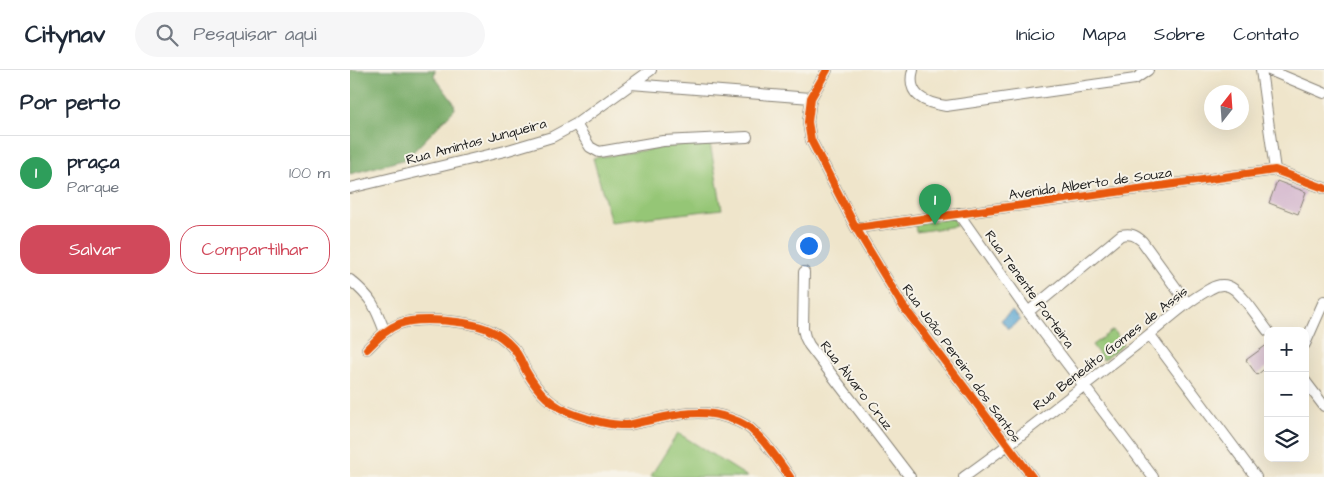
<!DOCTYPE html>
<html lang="pt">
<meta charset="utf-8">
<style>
body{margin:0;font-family:"Architects Daughter",sans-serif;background:#f6f6f7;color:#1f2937}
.controls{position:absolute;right:15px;bottom:15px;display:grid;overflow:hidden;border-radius:10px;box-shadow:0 5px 20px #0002}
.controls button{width:45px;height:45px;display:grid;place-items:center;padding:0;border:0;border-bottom:1px solid #e0e1e3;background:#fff;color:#1f2937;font:25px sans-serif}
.compass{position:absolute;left:854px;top:15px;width:45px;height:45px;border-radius:50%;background:#fff;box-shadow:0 5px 20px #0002;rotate:17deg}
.you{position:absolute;left:458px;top:175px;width:18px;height:18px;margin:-12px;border:4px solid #fff;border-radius:50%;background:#1a73e8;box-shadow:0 0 0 8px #1a73e833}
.badge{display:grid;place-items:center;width:32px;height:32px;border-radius:50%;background:#d1495b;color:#fff;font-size:16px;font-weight:700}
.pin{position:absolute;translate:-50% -41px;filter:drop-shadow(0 1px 2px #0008)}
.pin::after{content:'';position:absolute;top:26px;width:18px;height:15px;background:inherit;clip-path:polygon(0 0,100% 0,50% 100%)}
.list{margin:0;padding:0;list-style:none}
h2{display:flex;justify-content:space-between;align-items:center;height:65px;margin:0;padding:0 20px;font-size:21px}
h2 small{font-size:16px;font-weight:400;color:#747a83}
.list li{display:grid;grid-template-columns:32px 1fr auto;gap:15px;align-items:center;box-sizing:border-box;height:75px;padding:0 20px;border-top:1px solid #e0e1e3}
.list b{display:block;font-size:19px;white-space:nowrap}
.list p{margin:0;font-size:16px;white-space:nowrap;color:#747a83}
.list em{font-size:16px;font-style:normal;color:#747a83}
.actions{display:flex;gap:10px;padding:15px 20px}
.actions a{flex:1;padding:11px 0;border:1px solid #d1495b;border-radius:20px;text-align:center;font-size:18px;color:#d1495b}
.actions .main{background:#d1495b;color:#fff}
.icon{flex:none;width:28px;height:28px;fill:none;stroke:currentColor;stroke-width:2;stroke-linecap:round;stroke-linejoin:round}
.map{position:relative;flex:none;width:974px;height:407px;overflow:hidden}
header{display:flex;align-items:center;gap:30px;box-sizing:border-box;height:70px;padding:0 25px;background:#fff;border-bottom:1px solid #e0e1e3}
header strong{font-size:24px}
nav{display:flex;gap:28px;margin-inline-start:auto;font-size:18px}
.search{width:350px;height:45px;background:#f6f6f7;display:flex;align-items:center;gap:12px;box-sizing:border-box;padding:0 18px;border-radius:28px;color:#747a83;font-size:19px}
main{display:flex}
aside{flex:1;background:#fff}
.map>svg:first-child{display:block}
</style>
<header>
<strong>Citynav</strong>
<div class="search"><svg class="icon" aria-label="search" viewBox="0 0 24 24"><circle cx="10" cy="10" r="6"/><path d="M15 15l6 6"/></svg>Pesquisar aqui</div>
<nav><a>Início</a><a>Mapa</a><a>Sobre</a><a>Contato</a></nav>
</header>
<main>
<aside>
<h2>Por perto<small></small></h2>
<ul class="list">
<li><span class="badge" style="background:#2e9e5b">1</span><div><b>praça</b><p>Parque</p></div><em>100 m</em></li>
</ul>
<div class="actions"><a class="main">Salvar</a><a>Compartilhar</a></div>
</aside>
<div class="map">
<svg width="974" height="407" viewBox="0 0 974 407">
<rect width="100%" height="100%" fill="#f7f3e8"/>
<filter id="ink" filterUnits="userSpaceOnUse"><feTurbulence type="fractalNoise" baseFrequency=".02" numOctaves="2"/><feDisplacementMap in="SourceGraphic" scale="10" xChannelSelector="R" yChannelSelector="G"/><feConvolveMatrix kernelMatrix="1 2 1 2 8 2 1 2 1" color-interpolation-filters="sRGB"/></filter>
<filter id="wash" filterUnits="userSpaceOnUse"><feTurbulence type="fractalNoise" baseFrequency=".0096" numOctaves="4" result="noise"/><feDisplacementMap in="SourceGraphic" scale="20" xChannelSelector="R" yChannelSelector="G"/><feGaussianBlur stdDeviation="1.12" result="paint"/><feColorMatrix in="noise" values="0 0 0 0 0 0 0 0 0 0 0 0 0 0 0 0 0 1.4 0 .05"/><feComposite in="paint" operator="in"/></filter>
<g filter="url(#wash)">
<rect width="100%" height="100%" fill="#efe5cb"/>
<!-- green -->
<path fill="#95c676" stroke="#587149" d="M359 68 372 139 261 152 243 88 343 73Z
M604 148 606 156 566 162 565 154Z
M763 260 773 275 753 290 742 275Z
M328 363 398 407H300Z"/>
<!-- forest -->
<path fill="#78ab67" stroke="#4a6442" d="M0 0H85L84 6 104 33 105 39 56 89 0 104Z"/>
<!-- water -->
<path fill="#58a5d1" stroke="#3a6076" d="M662 241 671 250 658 259 651 250Z"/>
<g id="blocks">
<!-- building -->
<path fill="#c9a4c6" d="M927 111 956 122 948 144 919 133Z
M918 274V296L907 305 896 290Z"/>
</g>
</g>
<g filter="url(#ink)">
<use href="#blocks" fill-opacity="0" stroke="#868074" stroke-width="1"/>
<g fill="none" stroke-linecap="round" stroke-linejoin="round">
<defs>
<path id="street" d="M477 0 461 28 458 52 461 70 506 158 553 236 682 407
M563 0C556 25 575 33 596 36L785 9 798 0
M911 0 925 100
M919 0 974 23
M281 14 461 28
M226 54 240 77 249 82 313 71 397 67
M0 118 155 81 202 67 226 54 301 0
M608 143 678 242 803 407
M506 158 925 100 974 118
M454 202 453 259 455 267 459 275 560 407
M0 210C22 228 25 236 35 262
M678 242 771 165C781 163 785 165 792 171L837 233
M800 265 906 407
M955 274 974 231
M17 279C27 269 36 259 49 254 68 246 121 251 139 260 148 264 156 270 163 278 169 284 172 293 176 301 188 322 202 337 226 345 240 350 263 356 278 355 284 354 290 352 296 351 324 345 351 338 379 348 388 351 398 355 405 363 419 375 429 392 440 407
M955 311 974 336
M614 407C675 364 731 317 790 272 813 254 834 233 860 219 865 216 872 214 878 216 890 219 910 251 918 261"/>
</defs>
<!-- street casing -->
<use href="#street" stroke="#868074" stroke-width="12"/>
<!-- street -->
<use href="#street" stroke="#fff" stroke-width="10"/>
<defs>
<path id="cycleway" d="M477 0 461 28 458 52 461 70 506 158 553 236 682 407
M506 158 925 100 974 118
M17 279C27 269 36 259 49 254 68 246 121 251 139 260 148 264 156 270 163 278 169 284 172 293 176 301 188 322 202 337 226 345 240 350 263 356 278 355 284 354 290 352 296 351 324 345 351 338 379 348 388 351 398 355 405 363 419 375 429 392 440 407"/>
</defs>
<!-- cycleway casing -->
<use href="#cycleway" stroke="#f7f3e8" stroke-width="11"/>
<!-- cycleway -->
<use href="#cycleway" stroke="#e8590c" stroke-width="8"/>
</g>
</g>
<g text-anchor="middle" stroke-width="4" stroke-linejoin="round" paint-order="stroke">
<!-- street labels -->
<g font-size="14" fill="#1c1c1c" stroke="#f7f3e8">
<text transform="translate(126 71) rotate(-15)" y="5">Rua Amintas Junqueira</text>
<text transform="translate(740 113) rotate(-8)" y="5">Avenida Alberto de Souza</text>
<text transform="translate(680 219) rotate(54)" y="5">Rua Tenente Porteira</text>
<text transform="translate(760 278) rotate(-38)" y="5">Rua Benedito Gomes de Assis</text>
<text transform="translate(612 293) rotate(54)" y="5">Rua João Pereira dos Santos</text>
<text transform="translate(507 315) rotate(52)" y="5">Rua Álvaro Cruz</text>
</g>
</g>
</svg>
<div class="controls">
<button>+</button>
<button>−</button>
<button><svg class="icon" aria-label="layers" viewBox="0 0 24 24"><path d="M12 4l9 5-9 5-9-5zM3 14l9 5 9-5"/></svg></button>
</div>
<svg class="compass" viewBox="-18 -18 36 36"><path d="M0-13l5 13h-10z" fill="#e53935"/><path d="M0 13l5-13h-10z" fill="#747a83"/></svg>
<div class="you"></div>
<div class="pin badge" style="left:585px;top:155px;background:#2e9e5b">1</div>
</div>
</main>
